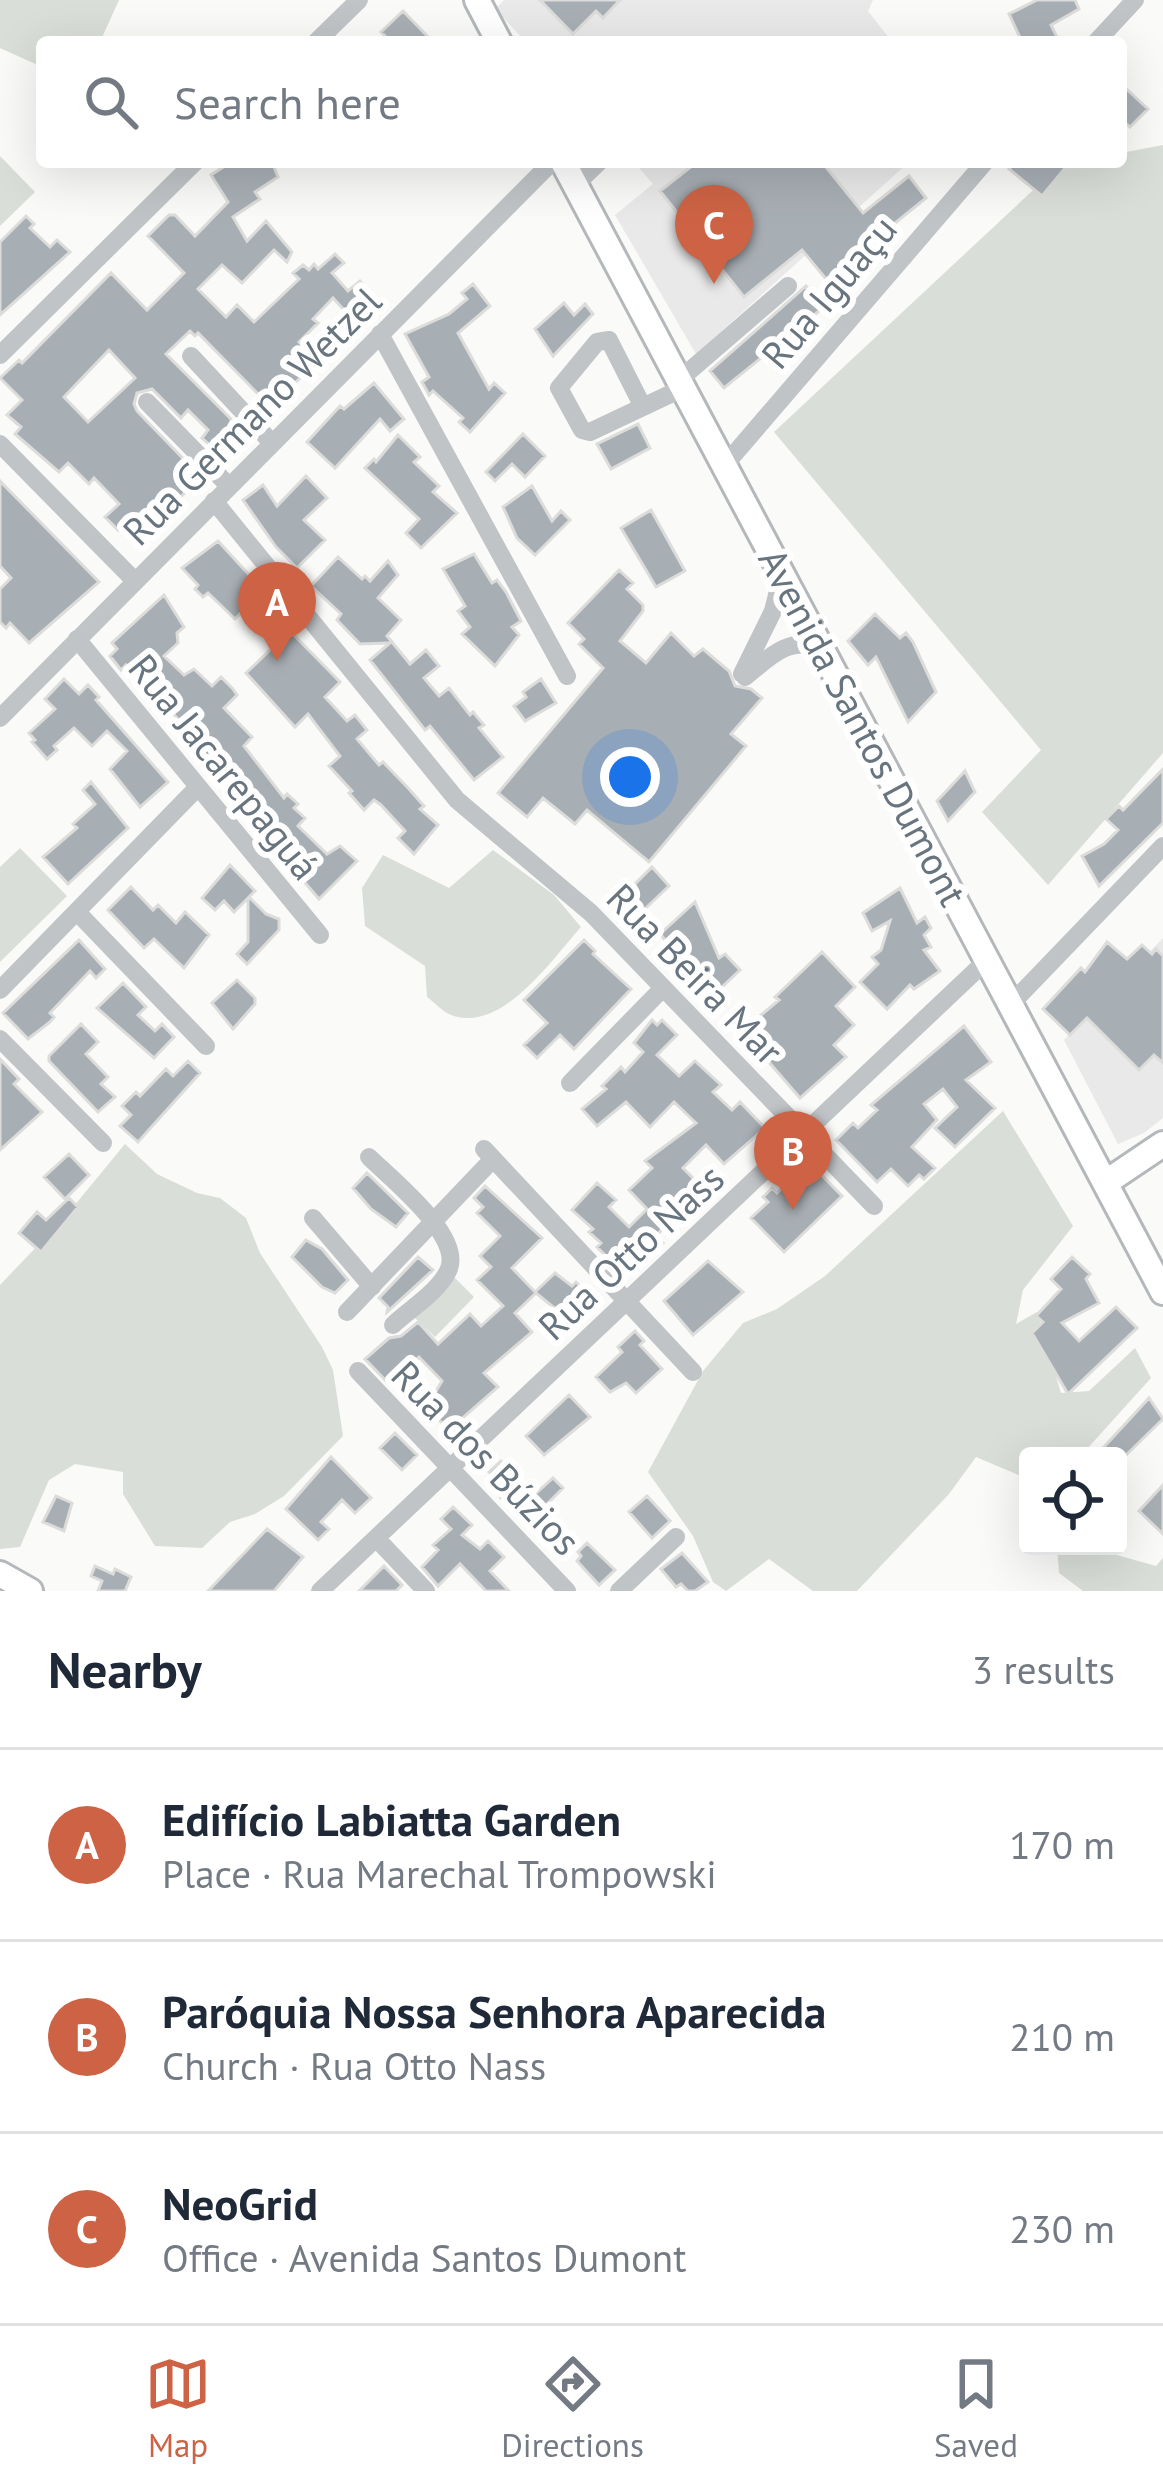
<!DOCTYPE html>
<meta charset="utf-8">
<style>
body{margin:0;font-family:"PT Sans",sans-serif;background:#f6f6f7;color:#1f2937}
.controls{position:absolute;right:36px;bottom:36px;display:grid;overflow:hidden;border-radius:12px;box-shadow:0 12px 48px #0002}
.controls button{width:108px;height:108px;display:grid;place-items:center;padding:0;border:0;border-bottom:3px solid #e0e1e3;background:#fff;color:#1f2937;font:60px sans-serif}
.you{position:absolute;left:630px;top:777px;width:42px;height:42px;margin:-30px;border:9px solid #fff;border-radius:50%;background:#1a73e8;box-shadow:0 0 0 18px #1a73e833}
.badge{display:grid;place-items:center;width:78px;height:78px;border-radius:50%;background:#cd6344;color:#fff;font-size:39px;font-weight:700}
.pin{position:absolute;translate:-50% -99px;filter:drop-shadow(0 3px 6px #0008)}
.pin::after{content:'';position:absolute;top:63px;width:42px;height:36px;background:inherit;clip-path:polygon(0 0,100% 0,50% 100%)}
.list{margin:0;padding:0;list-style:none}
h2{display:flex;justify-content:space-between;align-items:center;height:156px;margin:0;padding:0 48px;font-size:51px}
h2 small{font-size:39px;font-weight:400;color:#747a83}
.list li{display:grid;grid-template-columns:78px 1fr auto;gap:36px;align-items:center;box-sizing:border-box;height:192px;padding:0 48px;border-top:3px solid #e0e1e3}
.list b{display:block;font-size:45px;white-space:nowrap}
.list p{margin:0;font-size:39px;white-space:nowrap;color:#747a83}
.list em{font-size:39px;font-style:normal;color:#747a83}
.icon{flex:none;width:66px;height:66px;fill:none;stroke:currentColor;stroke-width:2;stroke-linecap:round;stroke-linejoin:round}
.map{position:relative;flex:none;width:1163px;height:1591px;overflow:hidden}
.search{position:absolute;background:#fff;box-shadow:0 12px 48px #0002;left:36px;right:36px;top:36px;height:132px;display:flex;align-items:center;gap:30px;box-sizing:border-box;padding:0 42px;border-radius:12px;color:#747a83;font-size:45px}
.sheet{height:732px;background:#fff}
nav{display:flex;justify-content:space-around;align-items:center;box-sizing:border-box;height:168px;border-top:3px solid #e0e1e3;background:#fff;font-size:33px;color:#747a83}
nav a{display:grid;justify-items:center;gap:6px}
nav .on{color:#cd6344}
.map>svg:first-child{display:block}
</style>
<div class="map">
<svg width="1163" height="1591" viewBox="0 0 1163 1591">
<rect width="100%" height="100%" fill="#fafaf8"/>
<!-- built -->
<path fill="#e8e9e8" d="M504 0H873L868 11 892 42H526L495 9Z
M634 162H909L696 354 615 215 653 184Z
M1163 938V1118L1144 1133 1118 1144 1064 1040Z"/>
<!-- green -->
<path fill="#daded8" d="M0 0H119L100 42H42V67L0 48Z
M1163 145V753L1048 885 982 812 1041 750 774 432 1060 165 1121 162V153Z
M0 156 35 192 0 226Z
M20 848 67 896 0 962V867Z
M493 850 554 895 581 927C552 959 502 1034 451 1015 443 1012 434 1002 427 997L425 966 365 926 362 888 383 855 449 888Z
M1003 1111 1073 1226 1023 1290 1016 1324 1037 1312 1061 1393 1089 1391 1135 1348 1151 1378 1086 1450V1456H1028V1479L976 1457 949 1494 857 1591H813L769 1559 726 1591 713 1582 693 1536 648 1472 703 1371 743 1323 777 1309 825 1276Z
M125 1144 157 1174 197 1193 220 1198 246 1218 260 1253 322 1347 333 1370 343 1436 284 1496 255 1514 230 1522 202 1548 155 1546 123 1494V1472L75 1464 49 1480 20 1547 0 1549V1285L64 1218Z
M453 1276 474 1297 435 1337 413 1316Z
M1057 1546H1109L1110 1553 1156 1566 1163 1558V1591H1083L1059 1573Z"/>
<!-- building -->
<path fill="#a8afb4" stroke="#dcdcda" stroke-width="3" fill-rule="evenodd" d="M540 0H620L603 18 596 11 573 34Z
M1037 0H1075L1079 9 1051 25 1058 39 1052 42H1022L1009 14Z
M403 11 433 42H391L381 32Z
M1121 84 1148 109 1130 127 1121 119Z
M231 162H272L278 177 255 192 260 199 233 217 247 241 266 221 292 252 287 262 274 250 242 283 222 265 198 289 226 317 237 305 254 322 299 279 293 273 303 265 309 270 314 264 318 269 335 254 344 263 332 273 348 291 360 281 378 301 355 322 333 298 313 319 318 323 299 342 317 361 294 384 287 377 263 399 198 333 195 336 190 331 166 354 231 419 230 428 237 425 244 433 221 455 202 438 208 430 188 410 181 418 152 389 137 393 134 404 137 411 200 476 143 538 126 521 118 530 105 517 119 504 94 478 89 484 68 463 59 472 15 434 21 427 7 415 22 400 0 378 19 360 22 363 111 273 147 310 184 273 148 236 169 215H175L195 236 228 202 211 175ZM109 350 135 378 88 422 64 397Z
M697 162H822L863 213 909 176 926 198 826 279 802 250 744 297 660 191Z
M1015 162H1060L1066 167 1042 196 1009 169Z
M26 216 34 224 30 228 50 247 57 240 70 252 0 315V242Z
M473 284 490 306 458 333 489 389 494 383 505 393 470 432 459 422 463 418 433 391 429 395 422 382 429 377 405 334 449 314 467 299 462 293Z
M806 286 824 307 724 388 710 371Z
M564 303 574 315 585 304 593 314 553 356 535 329Z
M374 383 404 419 390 431 380 419 335 468 307 442 340 406 344 409Z
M638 424 650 448 611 469 597 444Z
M523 434 545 456 525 477 512 464 495 481 486 472Z
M398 435 420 457 414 462 439 486 433 492 457 513 421 548 406 533 419 519 365 468 374 459 376 462Z
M306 476 327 498 304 520 325 540 297 568 276 547 243 500 263 485 277 506Z
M0 481 99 582 29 643 10 623 6 628 0 622V589L11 578 0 566Z
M532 486 552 521 561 511 570 520 535 555 517 538 503 507Z
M651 510 685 571 656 587 621 528Z
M218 541 263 590 235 619 208 593 203 597 195 589 198 585 182 568Z
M474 554 492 583 497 580 506 592 521 621 512 627 519 635 495 666 462 634 470 627 458 611 465 606 443 569Z
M338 557 362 579 365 576 370 581 388 561 398 575 378 598 401 620 387 636 410 664 426 650 439 666 424 678 439 696 449 688 470 715 473 712 484 725 479 728 503 757 474 780 430 726 425 730 370 660 390 643 360 644 337 620 341 614 311 586Z
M619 570 633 583 627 589 643 605V611L620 641 646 663 671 633 694 656 703 649 729 671 735 686 751 689 762 698 731 734 746 746 649 862 587 810 575 824 543 798 527 817 498 793 603 668 579 644 584 639 568 623Z
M164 595 184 627 177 633 178 643 164 656 184 675 194 669 212 686 221 677 233 689 237 695 224 708 252 737 244 746 284 798 287 794 298 804 294 808 305 818 298 826 327 854 340 846 357 861 319 899 288 863 291 861 283 847 260 823 238 790 179 727V720L126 665 121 670 110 656 117 649 112 643Z
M875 614 900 638 906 633 913 642 936 692 908 722 876 657 868 665 848 641Z
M290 631 340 682 325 697 347 721 355 715 367 730 357 739 379 765 383 762 409 789 424 806 420 809 438 825 414 854 398 838 405 831 381 805 374 800 364 810 349 793 352 791 329 766 340 756 308 714 295 727 246 673Z
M64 679 79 694 88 685 99 697 96 700 168 782 140 807 110 769 127 751 107 731 92 746 74 728 54 746 57 750 47 759 32 742 35 740 29 733 55 709 45 699Z
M541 679 556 703 525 721 514 706 526 697 523 692Z
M1163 769V823L1099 886 1082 856 1104 844 1118 830 1106 819 1119 806 1123 810Z
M965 771 975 792 948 821 937 801Z
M91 782 128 828 68 884 43 857 77 828 73 824 95 804 83 790Z
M230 865 255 891 249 897 266 914 279 919V930L247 964 237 954 248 942V898L234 912 224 901 215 910 202 898Z
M652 867 669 886 630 923 613 906Z
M131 887 153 910 158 905 176 923 185 912 209 935 184 968 154 939 144 948 108 910Z
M900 888 917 923 925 917 931 928 924 935 931 947 924 950 940 971 914 989 910 985 887 1009 860 982 878 964 872 957 881 950 890 921 872 931 863 913Z
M695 902 719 958 725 954 740 970 705 1003 672 963 680 957 660 934Z
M79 940 105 969 96 978 90 971 50 1013 54 1017 50 1022 28 1039 3 1013Z
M584 940 595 951 593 954 631 989 574 1049 560 1035 537 1058 524 1045 547 1023 524 1000Z
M1107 942 1127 959 1142 945 1152 954 1156 949 1163 956V1063L1154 1055 1139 1070 1087 1018 1070 1035 1043 1009 1081 968 1085 972Z
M822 952 855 987 836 1006 854 1025 834 1045 846 1057 800 1098 742 1031 779 1000 775 997Z
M237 980 255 998V1004L233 1029 212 1003Z
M123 983 146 1007 138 1015 155 1031 162 1024 174 1037 154 1058 97 1008Z
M652 1020 657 1025 662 1020 677 1035 657 1055 679 1076 695 1061 721 1085 713 1092 732 1110 740 1102 765 1128 724 1164 706 1145 683 1168 702 1187 656 1236 663 1243 653 1252 645 1243 618 1268 597 1247 601 1243 589 1232 593 1229 572 1210 597 1183 616 1200 609 1207 629 1227 647 1209 629 1190 652 1168 645 1161 696 1123 674 1102 650 1127 626 1102 597 1126 582 1109 606 1089 602 1086 621 1067 625 1072 643 1052 634 1043Z
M81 1024 98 1042 86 1054 108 1077 101 1084 115 1097 98 1112 49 1061V1056Z
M964 1026 991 1062 966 1080 995 1108 955 1147 935 1128 957 1107 943 1089 924 1104 937 1120 912 1147 935 1168 924 1179 919 1175 908 1186 891 1169 877 1182 836 1140 853 1123 858 1128 877 1110 871 1105Z
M0 1059 19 1079 14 1084 42 1112 0 1150Z
M188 1061 200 1073 138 1142 120 1126 131 1115 122 1106 136 1092 140 1096 166 1069 173 1076Z
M69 1154 89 1175 65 1199 44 1177Z
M809 1162 842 1196 784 1252 751 1218 768 1202 763 1197 772 1188 777 1193Z
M367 1173 408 1213 396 1227 371 1209 353 1188Z
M485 1186 542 1238 512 1268 535 1292 555 1273 572 1286 576 1282 585 1291 581 1296 587 1302 568 1319 536 1293 515 1313 532 1332 484 1373 498 1387 449 1430 429 1410 436 1403 432 1398 442 1381 419 1357 389 1384 365 1359 389 1338 401 1336 418 1322 438 1344 470 1314 481 1326 503 1306 477 1280 491 1267 480 1256 500 1236 477 1213 483 1207 474 1198Z
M69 1198 78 1207 41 1252 19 1233 37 1212 46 1220Z
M306 1240 322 1249 348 1280 335 1293 322 1287 292 1257Z
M418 1257 433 1270 387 1312 388 1307 379 1298Z
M1072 1257 1090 1274 1086 1279 1099 1303 1062 1323 1079 1341 1116 1307 1137 1328 1068 1394 1032 1333 1043 1322 1036 1316 1061 1289 1051 1279Z
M708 1261 743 1292 693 1335 664 1301Z
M635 1331 644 1341 640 1345 662 1369 636 1393 626 1383 610 1392 596 1377 622 1352 618 1347Z
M569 1395 590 1417 544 1455 526 1436Z
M1149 1398 1163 1419 1119 1462 1118 1456 1104 1447Z
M395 1433 417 1455 402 1470 380 1448Z
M331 1457 371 1498 355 1513 342 1500 321 1522 329 1529 318 1540 286 1509Z
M501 1461 533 1496 553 1478 563 1488 537 1514 515 1492 508 1491 501 1498 493 1489 499 1483 489 1472Z
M1163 1485V1534L1139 1511Z
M56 1496 72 1503 64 1531 43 1522Z
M647 1496 670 1521 652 1538 629 1512Z
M453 1507 472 1525 462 1535 480 1549 488 1541 504 1557 490 1571 509 1591H486L460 1564 438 1586 422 1567 438 1550 433 1545 451 1529 441 1519Z
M267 1529 303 1557 274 1591H208Z
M587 1543 615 1570 599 1585 577 1561 581 1556 578 1552Z
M682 1553 708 1582 695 1591H688L681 1584 676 1587 661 1569Z
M95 1566 113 1574 115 1569 131 1577 125 1591H98L102 1581 91 1576Z
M384 1566 402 1585 396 1591H359Z"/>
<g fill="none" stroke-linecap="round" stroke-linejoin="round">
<defs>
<path id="major" d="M477 0 499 42
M563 162 1163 1292
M1105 1183 1163 1144
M0 1574 30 1591"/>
</defs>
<!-- major casing -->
<use href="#major" stroke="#b4b8bb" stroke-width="30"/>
<!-- minor -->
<path stroke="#c0c4c7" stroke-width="18" d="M316 42 359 0
M1096 42 1135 0
M575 185 599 162
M380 334 567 676
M0 355 195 162
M191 356 272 443
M679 380 788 286
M147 402 229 486
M643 407 609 340 597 342 559 388 582 430 590 432 683 388
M0 444 135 581
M724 466 985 162
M214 501 457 800 591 913 874 1206
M77 639 320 935
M742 674 773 611 782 575
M745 677C770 657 786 638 819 646
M0 718 552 162
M77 912 206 1046
M0 990 198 787
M1010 1005 1163 846
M0 1039 103 1143
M570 1083 663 988
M484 1149 693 1372
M369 1157C391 1179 465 1237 448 1271 438 1292 410 1309 393 1325
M313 1218 372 1287
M347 1312 493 1159
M358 1371 567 1591
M376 1538 426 1591
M320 1591 987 960
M619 1591 676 1537"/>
<!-- major -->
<use href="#major" stroke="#fff" stroke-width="24"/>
</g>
<g text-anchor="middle" stroke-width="12" stroke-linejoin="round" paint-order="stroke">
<!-- street labels -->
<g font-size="39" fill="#68757f" stroke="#fff">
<text transform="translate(829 292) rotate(-50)" y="14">Rua Iguaçu</text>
<text transform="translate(252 416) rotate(-45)" y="14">Rua Germano Wetzel</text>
<text transform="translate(863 727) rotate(62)" y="14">Avenida Santos Dumont</text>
<text transform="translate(224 767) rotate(51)" y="14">Rua Jacarepaguá</text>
<text transform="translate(695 974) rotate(46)" y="14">Rua Beira Mar</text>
<text transform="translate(631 1252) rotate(-43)" y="14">Rua Otto Nass</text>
<text transform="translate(486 1458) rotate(46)" y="14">Rua dos Búzios</text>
</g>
</g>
</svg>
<div class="controls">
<button><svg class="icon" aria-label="locate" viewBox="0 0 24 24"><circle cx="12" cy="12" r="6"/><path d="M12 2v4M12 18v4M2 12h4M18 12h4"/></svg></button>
</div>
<div class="you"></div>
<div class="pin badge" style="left:277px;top:661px">A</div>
<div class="pin badge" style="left:793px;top:1210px">B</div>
<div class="pin badge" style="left:714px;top:284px">C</div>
<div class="search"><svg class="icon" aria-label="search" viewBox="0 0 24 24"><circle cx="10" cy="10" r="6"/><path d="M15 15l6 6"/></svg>Search here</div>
</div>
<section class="sheet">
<h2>Nearby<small>3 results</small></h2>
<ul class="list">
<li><span class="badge">A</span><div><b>Edifício Labiatta Garden</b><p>Place · Rua Marechal Trompowski</p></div><em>170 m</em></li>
<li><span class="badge">B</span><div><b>Paróquia Nossa Senhora Aparecida</b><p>Church · Rua Otto Nass</p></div><em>210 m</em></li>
<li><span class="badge">C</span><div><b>NeoGrid</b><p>Office · Avenida Santos Dumont</p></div><em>230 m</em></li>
</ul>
</section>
<nav>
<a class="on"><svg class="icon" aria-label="map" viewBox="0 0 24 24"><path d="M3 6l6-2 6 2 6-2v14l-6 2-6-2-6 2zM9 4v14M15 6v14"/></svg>Map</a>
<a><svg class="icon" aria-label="directions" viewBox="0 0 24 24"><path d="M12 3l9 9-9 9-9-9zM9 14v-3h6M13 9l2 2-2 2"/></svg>Directions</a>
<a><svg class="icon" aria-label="saved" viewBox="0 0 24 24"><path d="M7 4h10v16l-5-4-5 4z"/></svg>Saved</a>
</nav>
